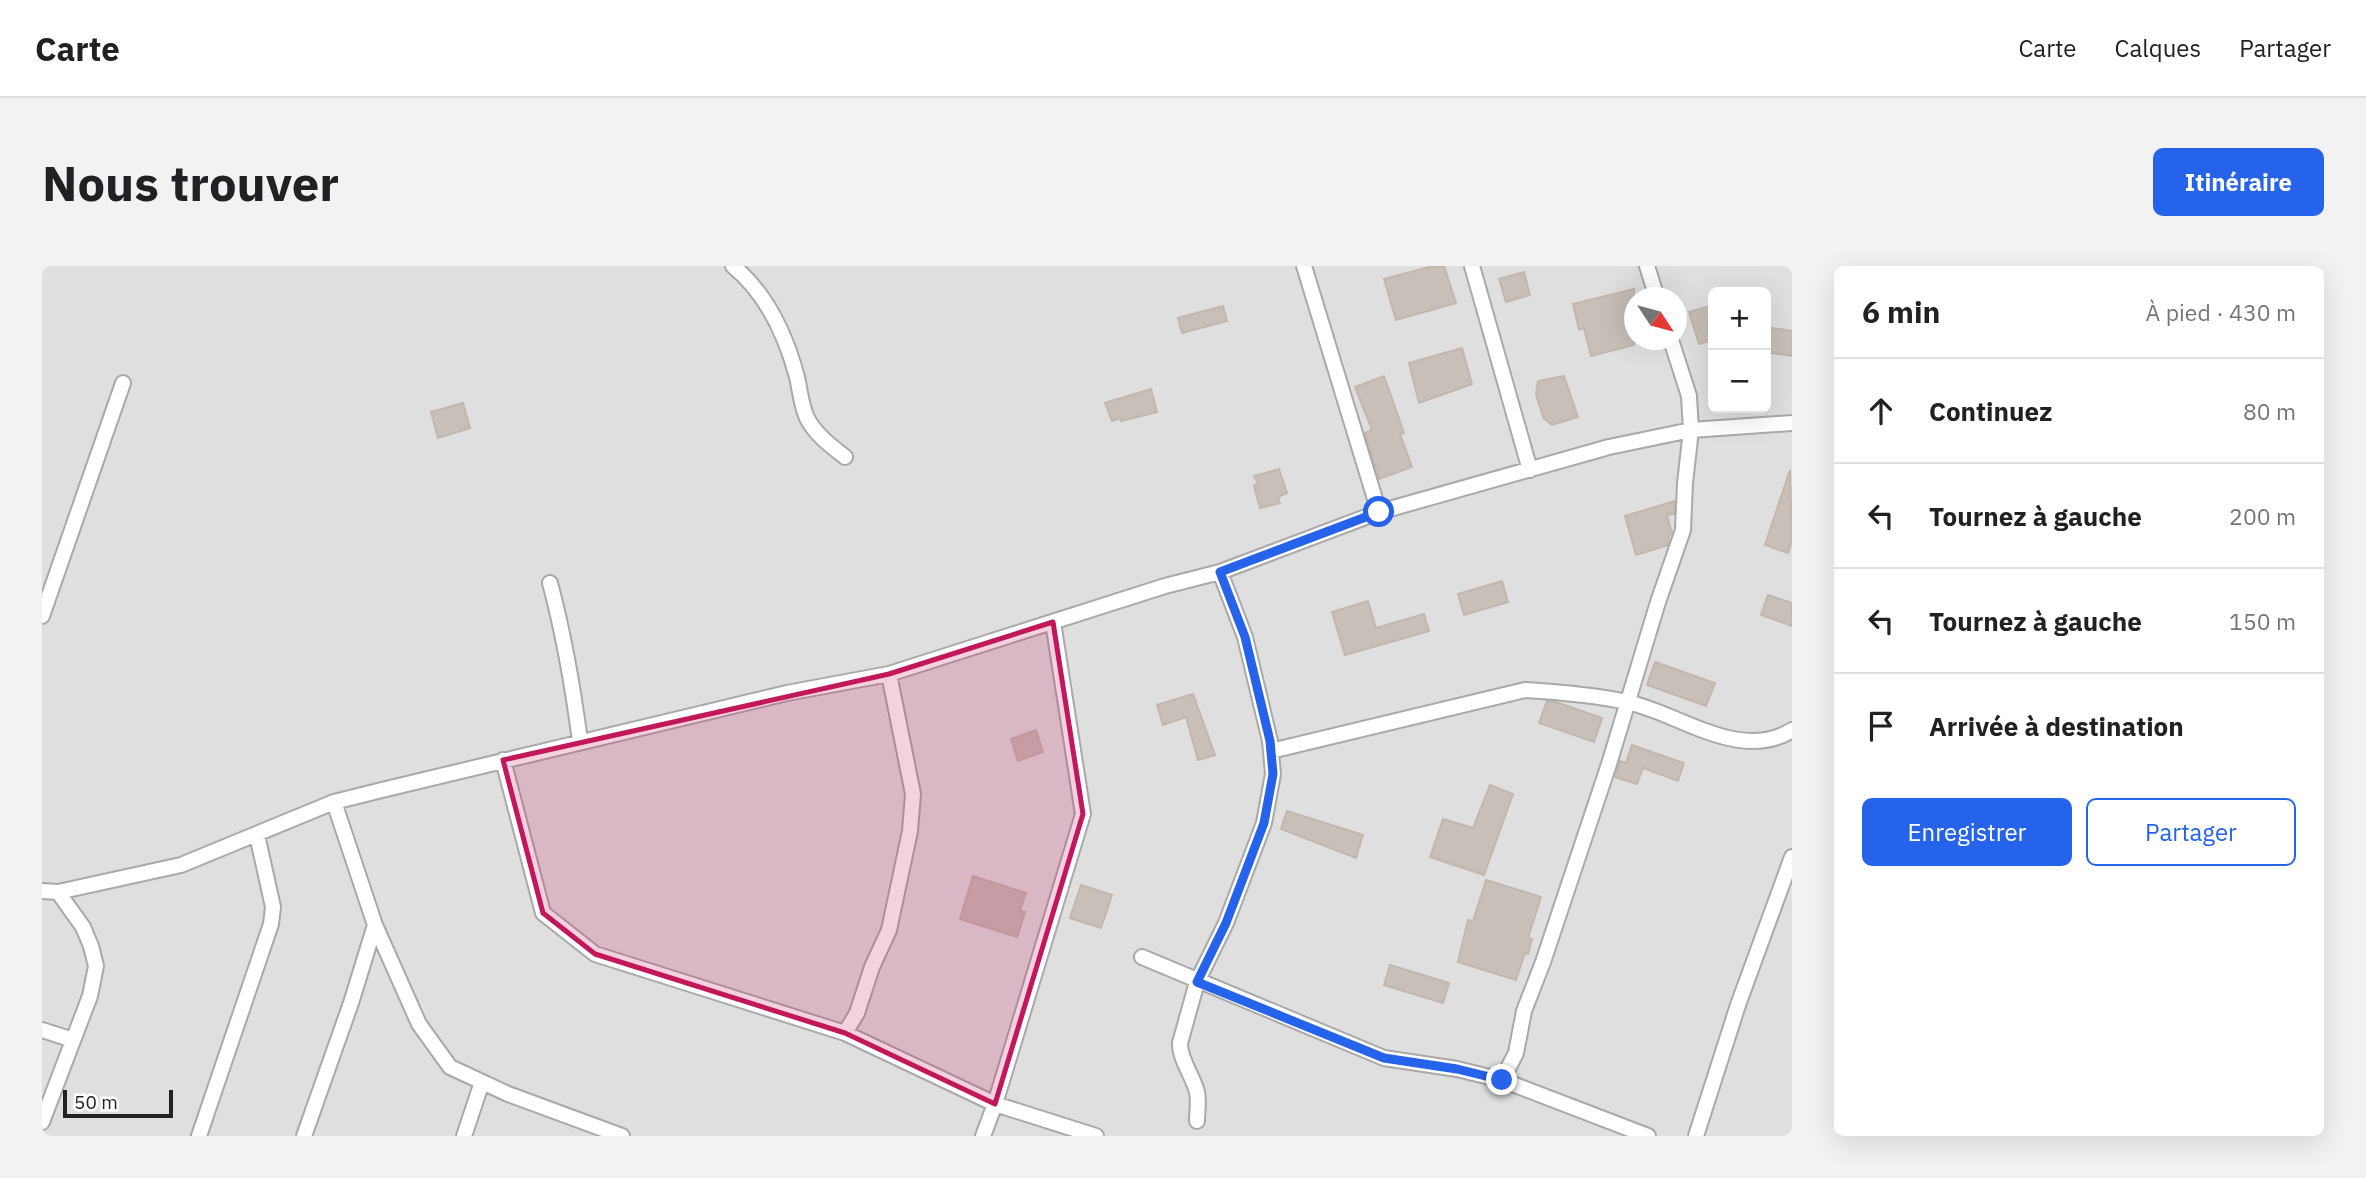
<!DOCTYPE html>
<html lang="fr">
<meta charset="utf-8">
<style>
body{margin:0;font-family:"IBM Plex Sans",sans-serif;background:#f2f2f2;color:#202124}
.controls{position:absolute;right:21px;top:21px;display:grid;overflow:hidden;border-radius:10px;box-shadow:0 7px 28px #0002}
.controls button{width:63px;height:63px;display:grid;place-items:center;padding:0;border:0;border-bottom:2px solid #e0e0e0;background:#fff;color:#202124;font:35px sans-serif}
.compass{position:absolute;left:1582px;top:21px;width:63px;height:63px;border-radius:50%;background:#fff;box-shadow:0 7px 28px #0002;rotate:126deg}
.scale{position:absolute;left:21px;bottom:18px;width:110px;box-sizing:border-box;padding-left:7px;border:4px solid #222;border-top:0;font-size:19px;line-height:24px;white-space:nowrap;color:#222;-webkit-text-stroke:5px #fff;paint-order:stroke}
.stop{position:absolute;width:21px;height:21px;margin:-16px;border:5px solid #2563eb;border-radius:50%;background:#fff}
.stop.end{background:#2563eb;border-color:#fff;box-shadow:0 2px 7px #0008}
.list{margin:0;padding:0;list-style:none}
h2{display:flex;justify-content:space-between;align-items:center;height:91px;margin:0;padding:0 28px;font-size:30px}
h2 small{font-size:23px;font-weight:400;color:#757577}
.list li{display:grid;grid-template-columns:46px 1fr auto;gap:21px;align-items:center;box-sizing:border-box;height:105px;padding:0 28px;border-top:2px solid #e0e0e0}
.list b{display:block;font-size:26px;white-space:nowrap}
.list em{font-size:23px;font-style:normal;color:#757577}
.actions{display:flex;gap:14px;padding:21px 28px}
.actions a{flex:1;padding:16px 0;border:2px solid #2563eb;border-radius:10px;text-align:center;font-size:24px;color:#2563eb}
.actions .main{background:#2563eb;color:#fff}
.icon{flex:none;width:38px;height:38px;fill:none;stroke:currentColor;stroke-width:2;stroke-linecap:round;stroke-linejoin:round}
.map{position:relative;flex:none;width:1750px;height:870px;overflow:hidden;border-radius:10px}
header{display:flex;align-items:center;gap:42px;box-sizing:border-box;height:98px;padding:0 35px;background:#fff;border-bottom:2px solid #e0e0e0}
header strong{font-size:33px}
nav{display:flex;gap:38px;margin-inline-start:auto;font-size:24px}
.intro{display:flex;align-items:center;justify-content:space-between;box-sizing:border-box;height:168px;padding:0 42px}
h1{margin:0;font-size:49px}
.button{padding:18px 32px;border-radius:10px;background:#2563eb;color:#fff;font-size:24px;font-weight:700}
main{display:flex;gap:42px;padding:0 42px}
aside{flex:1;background:#fff;border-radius:10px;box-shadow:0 7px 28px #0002}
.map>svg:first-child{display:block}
</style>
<header>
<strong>Carte</strong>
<nav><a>Carte</a><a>Calques</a><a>Partager</a></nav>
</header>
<div class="intro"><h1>Nous trouver</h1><a class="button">Itinéraire</a></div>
<main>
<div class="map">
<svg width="1750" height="870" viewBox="0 0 1750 870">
<rect width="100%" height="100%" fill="#f2efe9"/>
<!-- residential -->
<path fill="#e0dfdf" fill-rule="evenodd" d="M0 0H1750V870H0ZM1671 26H1724V142H1671ZM1592 32H1634V74H1592Z"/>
<!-- building -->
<path fill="#c7bfb8" stroke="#c4b6ab" stroke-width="2" d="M1391 0H1402L1414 37 1354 54 1342 13Z
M1482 6 1488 29 1464 36 1457 13Z
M1592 23V79L1549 90 1542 62 1537 64 1531 38Z
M1671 39V74L1657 78 1647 46Z
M1181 40 1185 55 1140 67 1136 52Z
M1724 61 1750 65V90L1724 86Z
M1420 82 1430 118 1377 137 1367 97Z
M1342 110 1362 167 1358 168 1370 201 1337 213 1323 167 1330 164 1313 121Z
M1522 110 1536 151 1510 159 1502 153 1494 129 1496 115Z
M1109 123 1115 146 1079 155 1078 152 1070 155 1063 137Z
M421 137 428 162 396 172 389 146Z
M1237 203 1245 227 1236 231 1238 237 1218 242 1212 220 1216 217 1212 210Z
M1748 204 1750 275 1746 287 1723 279Z
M1633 235 1632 248 1625 249 1630 267 1627 270 1626 279 1594 289 1583 250Z
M1460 315 1466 336 1422 349 1416 328Z
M1726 329 1750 337V360L1719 349Z
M1326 335 1334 362 1382 348 1387 365 1303 389 1290 346Z
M1613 396 1673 417 1664 440 1605 419Z
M1151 428 1173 489 1156 494 1144 451 1121 459 1115 439Z
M1505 435 1514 436 1560 452 1552 476 1497 457Z
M994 464 1001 486 976 495 969 473Z
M1590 479 1642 497 1636 515 1601 502 1595 518 1573 511 1578 495 1584 497Z
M1448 519 1471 528 1442 609 1388 591 1401 553 1431 562Z
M1245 545 1321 569 1314 592 1239 563Z
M931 610 984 627 978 645 983 646 975 671 918 653Z
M1444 614 1499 631 1486 672 1490 673 1486 688 1483 687 1474 714 1416 696 1426 654 1431 655Z
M1039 619 1070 629 1059 662 1028 652Z
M1348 699 1407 717 1401 737 1342 719Z"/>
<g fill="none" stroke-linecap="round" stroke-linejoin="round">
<defs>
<path id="street" d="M691 0C724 27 744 70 755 111 758 124 759 139 765 152 773 168 789 180 803 191
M1262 0 1337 246
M1430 0 1488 204
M1605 0 1615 32
M508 317C522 369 531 422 538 475
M0 350 81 117
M1229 485 1483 424C1517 426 1552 429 1585 436 1637 447 1698 497 1750 464
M461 494 501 647 553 688 803 767 953 838 1054 870
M292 536 333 659 377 758 408 801 466 828 580 870
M0 625 16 626 139 599 292 536 340 524 745 427 847 408 1123 320 1178 306 1337 246 1567 181 1649 164 1750 157
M1100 691 1342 792 1415 803 1460 814 1606 870
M0 764 31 774
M803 767 815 747 830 701 847 664 868 565 871 528 847 408
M1460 814 1474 787 1482 745 1501 696 1567 498 1616 336 1641 264 1643 217 1649 164 1647 130 1629 74
M1155 855C1155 846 1157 835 1155 826 1151 810 1137 792 1138 777L1155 716 1184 657 1222 557 1231 508 1228 475 1203 371 1178 306
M0 856 48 730 54 700 49 680 41 661 16 626
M157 870 229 658 231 641 215 569
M262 870 309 737 333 659
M422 870 440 816
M941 870 953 838 1041 548 1011 356
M1654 870 1696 739 1750 591"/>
</defs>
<!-- street casing -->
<use href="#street" stroke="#a9a9a9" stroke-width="18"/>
<!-- street -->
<use href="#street" stroke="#fff" stroke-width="14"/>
</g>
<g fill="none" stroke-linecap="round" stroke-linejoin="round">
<!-- route -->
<path stroke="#2563eb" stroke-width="9" d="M1337 246 1178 306 1203 371 1228 475 1231 508 1222 557 1184 657 1155 716 1342 792 1415 803 1460 814"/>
</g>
<!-- marked area -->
<path fill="#c2185b" fill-opacity="0.2" stroke="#c2185b" stroke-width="5" stroke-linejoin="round" d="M1011 356 1041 548 953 838 803 767 553 688 501 647 461 494 847 408Z"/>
</svg>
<div class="controls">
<button>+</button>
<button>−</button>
</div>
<svg class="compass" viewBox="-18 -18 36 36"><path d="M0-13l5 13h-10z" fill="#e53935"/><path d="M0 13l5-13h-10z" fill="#757577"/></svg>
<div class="scale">50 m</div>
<div class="stop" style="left:1337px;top:246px"></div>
<div class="stop end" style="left:1460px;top:814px"></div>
</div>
<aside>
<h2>6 min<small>À pied · 430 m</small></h2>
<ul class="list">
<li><svg class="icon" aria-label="ahead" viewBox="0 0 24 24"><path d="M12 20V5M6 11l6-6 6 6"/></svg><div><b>Continuez</b></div><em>80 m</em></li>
<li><svg class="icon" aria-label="left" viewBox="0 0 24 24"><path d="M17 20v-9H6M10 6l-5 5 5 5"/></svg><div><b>Tournez à gauche</b></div><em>200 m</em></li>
<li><svg class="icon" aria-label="left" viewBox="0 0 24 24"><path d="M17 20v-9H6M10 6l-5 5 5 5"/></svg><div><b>Tournez à gauche</b></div><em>150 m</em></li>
<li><svg class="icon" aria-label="arrive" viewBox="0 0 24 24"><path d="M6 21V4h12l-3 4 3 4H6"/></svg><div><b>Arrivée à destination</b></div></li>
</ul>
<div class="actions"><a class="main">Enregistrer</a><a>Partager</a></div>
</aside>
</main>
